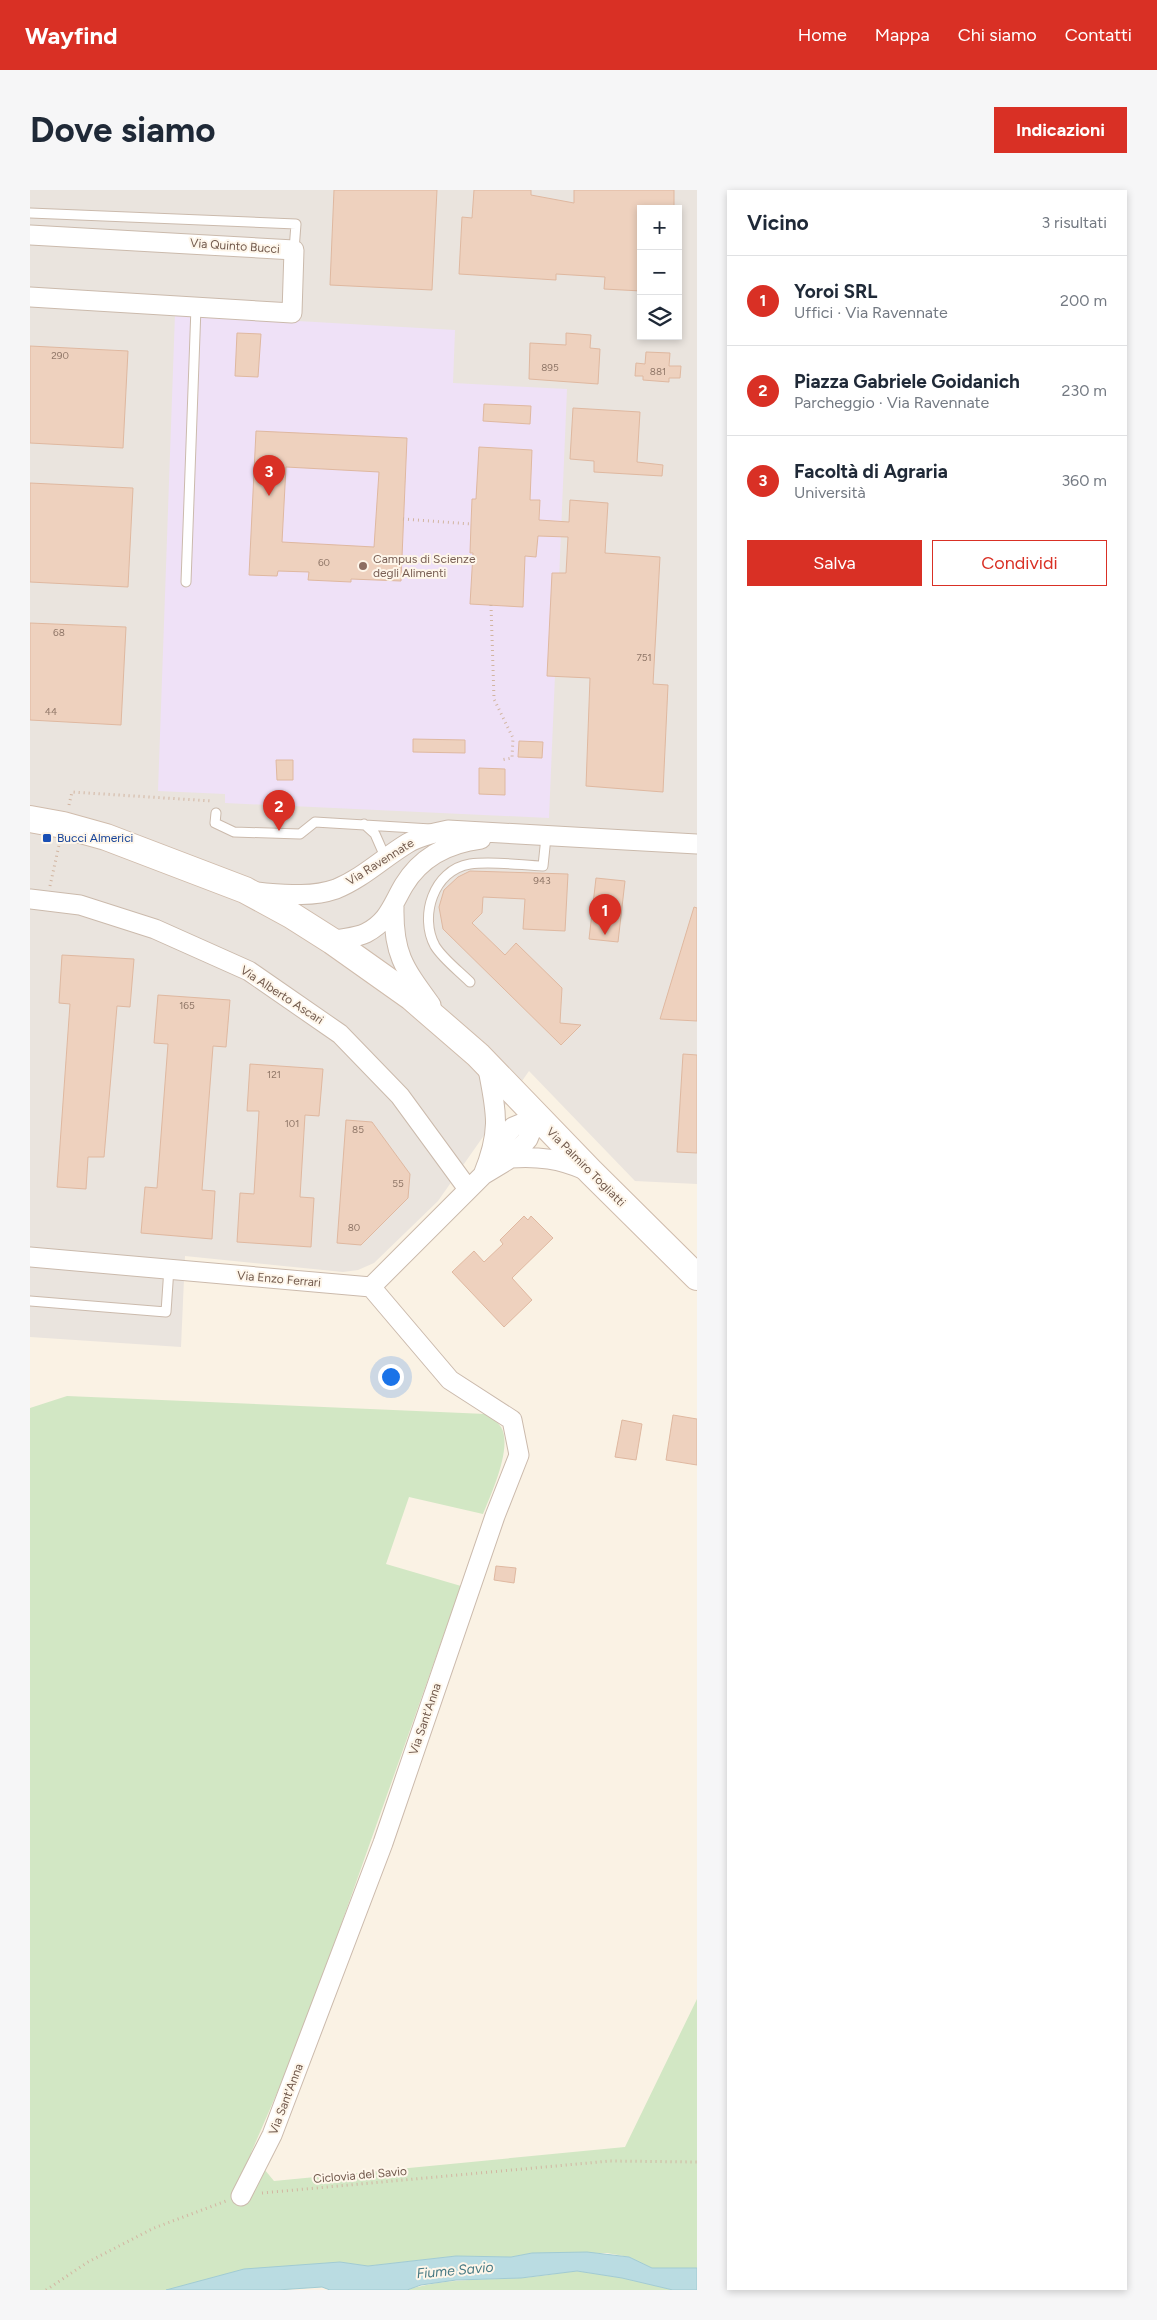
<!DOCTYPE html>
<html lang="it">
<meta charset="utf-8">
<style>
body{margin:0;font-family:Figtree,sans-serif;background:#f6f6f7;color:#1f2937}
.controls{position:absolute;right:15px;top:15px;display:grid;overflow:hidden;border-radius:0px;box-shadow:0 2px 8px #0003}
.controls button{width:45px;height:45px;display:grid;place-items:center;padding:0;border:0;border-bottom:1px solid #e0e1e3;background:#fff;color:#1f2937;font:25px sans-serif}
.you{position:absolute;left:360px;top:1186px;width:18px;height:18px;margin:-12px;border:4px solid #fff;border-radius:50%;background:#1a73e8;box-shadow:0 0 0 8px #1a73e833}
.badge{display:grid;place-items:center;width:32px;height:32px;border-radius:50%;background:#d93025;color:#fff;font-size:16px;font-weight:700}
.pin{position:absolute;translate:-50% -41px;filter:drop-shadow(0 1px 2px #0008)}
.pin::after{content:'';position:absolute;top:26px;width:18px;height:15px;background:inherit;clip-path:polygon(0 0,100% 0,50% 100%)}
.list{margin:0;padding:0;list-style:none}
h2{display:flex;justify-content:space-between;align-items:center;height:65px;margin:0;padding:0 20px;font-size:21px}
h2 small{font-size:16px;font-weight:400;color:#747a83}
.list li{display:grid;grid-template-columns:32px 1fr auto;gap:15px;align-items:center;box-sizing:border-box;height:90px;padding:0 20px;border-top:1px solid #e0e1e3}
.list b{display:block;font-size:19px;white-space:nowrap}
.list p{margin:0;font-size:16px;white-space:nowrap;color:#747a83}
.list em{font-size:16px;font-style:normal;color:#747a83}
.actions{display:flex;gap:10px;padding:15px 20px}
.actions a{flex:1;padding:11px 0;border:1px solid #d93025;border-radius:0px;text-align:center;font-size:18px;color:#d93025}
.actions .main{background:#d93025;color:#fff}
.icon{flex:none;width:28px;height:28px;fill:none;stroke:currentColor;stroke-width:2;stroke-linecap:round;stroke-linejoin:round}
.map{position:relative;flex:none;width:667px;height:2100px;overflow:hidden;border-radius:0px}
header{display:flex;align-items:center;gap:30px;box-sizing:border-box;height:70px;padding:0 25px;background:#d93025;color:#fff}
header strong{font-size:24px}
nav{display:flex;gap:28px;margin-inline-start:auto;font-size:18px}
.intro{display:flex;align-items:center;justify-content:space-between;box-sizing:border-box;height:120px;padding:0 30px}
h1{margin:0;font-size:35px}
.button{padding:12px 22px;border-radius:0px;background:#d93025;color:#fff;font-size:18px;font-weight:700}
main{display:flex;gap:30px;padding:0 30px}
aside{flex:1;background:#fff;border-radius:0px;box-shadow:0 2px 8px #0003}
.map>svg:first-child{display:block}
</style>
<header>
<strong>Wayfind</strong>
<nav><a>Home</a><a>Mappa</a><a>Chi siamo</a><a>Contatti</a></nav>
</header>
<div class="intro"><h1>Dove siamo</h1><a class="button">Indicazioni</a></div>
<main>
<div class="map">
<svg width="667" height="2100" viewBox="0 0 667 2100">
<rect width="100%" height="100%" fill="#faf2e4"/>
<!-- industrial -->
<path fill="#eae4de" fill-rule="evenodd" d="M0 0H667V994L605 991 499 881 408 1011 344 1073 328 1080 313 1082 155 1066 151 1157 0 1147ZM611 19H648V146H611Z"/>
<!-- education -->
<path fill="#efe1f7" d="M145 124 425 140 423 193 537 199 519 628 195 613V604L128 601Z"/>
<!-- green -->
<path fill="#d2e7c4" d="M37 1206 456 1224C461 1228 468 1232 471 1237 483 1257 461 1304 453 1324L379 1307 356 1374 431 1396 272 1845 221 1963 244 1991 595 1957 667 1809V2078H622L599 2067 577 2063H502L481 2067 426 2066 338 2076 310 2072 264 2077 136 2100H0V1218Z
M547 2081 592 2088 643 2100H377C413 2088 452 2090 489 2088 509 2087 528 2083 547 2081Z"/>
<!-- water -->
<path fill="#badce2" stroke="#a1cbd3" d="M557 2062 599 2067 622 2078H667V2100H643L592 2088 547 2081 491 2088 426 2090 391 2095 377 2100H300L292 2097 247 2100H136L214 2079 310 2072 338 2076 426 2066 481 2067 502 2063Z"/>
<!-- building -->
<path fill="#eed1be" stroke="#dfb8a0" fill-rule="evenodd" d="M304 0H407L402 100 300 95Z
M444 0H501V5L544 13V0H644V19H611V101L574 99 575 87 526 84V90L429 84 432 27 442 28Z
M207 143 231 144 228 187 205 186Z
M536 143 561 145 560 158 570 159 568 194 499 189 500 153 536 155Z
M0 156 98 161 93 258 0 253Z
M616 162 640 163 639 176H651L650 188H639V192L613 190V186H605L606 173 615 174Z
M454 214 501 216 500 234 453 231Z
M543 218 610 222 607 272 633 275 632 286 564 282V271L540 269Z
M226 241 377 248 371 391 321 389V392L278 390 279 382 248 381 247 386 219 385ZM256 277 349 282 344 357 252 352Z
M449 257 502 260 500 310H510L509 330 539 332 540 310 578 313 575 363 630 367 623 494 638 495 633 602 556 596 560 488 517 486 522 383H536L538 347 508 346 506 367 495 366 493 417 440 414 443 363H440L441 334 442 309H446Z
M0 293 103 298 98 397 0 392Z
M0 433 96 437 91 535 0 530Z
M383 549 435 550V563L383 562Z
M489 551 513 552 512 568 488 567Z
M246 570H263V590H247Z
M449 578 475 579V605L449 604Z
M440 681 538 684 535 741 493 739 495 709 453 707 452 723 442 733 475 765 486 753 532 798 530 833 551 835 531 855 413 739 409 717 414 700 428 687Z
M566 688 595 691 588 752 559 749Z
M664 717 667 718V831L630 829Z
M32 765 104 769 100 817 87 816 74 967H58L56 999 27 997 40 814 29 813Z
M128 805 200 810 196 857 183 856 172 1000 185 1001 182 1049 111 1043 115 997 127 998 138 854 124 853Z
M653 864 667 865V963L647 962Z
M220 874 293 879 289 926 275 925 270 1007 284 1008 281 1057 207 1052 210 1003 224 1004 229 921H217Z
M316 930 342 932 380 984 378 1008 331 1055 307 1053Z
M494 1026 498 1030 501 1026 523 1048 482 1088 502 1110 474 1137 422 1082 444 1061 454 1072 473 1054 470 1050Z
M643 1225 667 1229V1275L636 1270Z
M592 1230 612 1234 606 1270 585 1267Z
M466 1376 486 1378 484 1393 464 1390Z"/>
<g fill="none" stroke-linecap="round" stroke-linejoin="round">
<defs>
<path id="lane" d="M0 23 266 34 264 60
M156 392 166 117
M186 623 185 633 204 642 270 644 285 632 401 639
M334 634 345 644 356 669
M440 792C429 781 413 769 405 756 389 727 403 680 440 674 463 671 490 675 513 676L516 647
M0 1111 136 1122 139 1078"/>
<path id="street" d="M0 45 264 60 262 123 0 107
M225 702C252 704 280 708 306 699 333 688 353 668 378 653 390 646 404 643 418 640L667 654
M0 709 50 715 125 739 219 781 310 844 370 906 438 999
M364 717C363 764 374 778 401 815
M302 751C312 748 326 748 336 743 359 731 362 715 374 695 391 667 419 653 451 649
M463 960 483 937 507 927
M481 968C508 966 530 969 555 980
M453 985C472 939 466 921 457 874
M0 1067 341 1097 453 985 481 968 498 949 507 927
M211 2006 242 1945 353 1653 465 1326 489 1265 482 1230 420 1190 341 1097"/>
<path id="secondary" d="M0 629 33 635 76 647 215 700 261 725 302 751 381 807 448 865 561 982 667 1087"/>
</defs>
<!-- lane casing -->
<use href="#lane" stroke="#cbbaac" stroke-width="11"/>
<!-- street casing -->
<use href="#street" stroke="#cbbaac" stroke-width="21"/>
<!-- secondary casing -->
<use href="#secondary" stroke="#d0bcac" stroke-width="28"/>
<!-- path -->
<path stroke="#d2b5a1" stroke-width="3" stroke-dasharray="1 4" stroke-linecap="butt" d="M373 329 441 334
M461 415 464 509 483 548 482 568 471 570
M39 615 42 602 182 611
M20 696 29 655
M232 2003 580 1971 667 1972
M16 2100 58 2072 124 2038 196 2011"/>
<!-- lane -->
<use href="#lane" stroke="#fff" stroke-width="9"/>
<!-- street -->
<use href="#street" stroke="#fff" stroke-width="19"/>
<!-- secondary -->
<use href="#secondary" stroke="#fff" stroke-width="26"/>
</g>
<!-- markers -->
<circle fill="#8d6e63" stroke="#fef6ea" stroke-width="2" cx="333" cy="376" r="5"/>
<rect fill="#1a4fb4" stroke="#fef6ea" stroke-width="2" x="12" y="643" width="10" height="10" rx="2.5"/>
<g text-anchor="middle" stroke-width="4" stroke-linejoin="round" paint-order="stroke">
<!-- number labels -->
<g font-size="10" fill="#907768">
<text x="30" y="169">290</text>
<text x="520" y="181">895</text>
<text x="628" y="185">881</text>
<text x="294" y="376">60</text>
<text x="29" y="446">68</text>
<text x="614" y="471">751</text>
<text x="21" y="525">44</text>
<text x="512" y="694">943</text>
<text x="157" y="819">165</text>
<text x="244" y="888">121</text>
<text x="262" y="937">101</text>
<text x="328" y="943">85</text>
<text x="368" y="997">55</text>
<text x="324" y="1041">80</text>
</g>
<!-- street labels -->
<g font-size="12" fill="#71594c" stroke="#fef6ea">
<text transform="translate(205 56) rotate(4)" y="4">Via Quinto Bucci</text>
<text transform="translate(350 672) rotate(-32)" y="4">Via Ravennate</text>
<text transform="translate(252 805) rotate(33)" y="4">Via Alberto Ascari</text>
<text transform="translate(556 977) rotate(45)" y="4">Via Palmiro Togliatti</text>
<text transform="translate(249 1089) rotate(5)" y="4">Via Enzo Ferrari</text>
<text transform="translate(395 1529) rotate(-71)" y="4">Via Sant'Anna</text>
<text transform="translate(256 1909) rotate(-69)" y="4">Via Sant'Anna</text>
<text transform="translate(330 1985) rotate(-5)" y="4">Ciclovia del Savio</text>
</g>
<!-- education labels -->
<g font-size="12" fill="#785e54" stroke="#fef6ea" text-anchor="start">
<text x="343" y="373">Campus di Scienze<tspan x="343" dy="14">degli Alimenti</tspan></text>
</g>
<!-- transit labels -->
<g font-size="12" fill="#164399" stroke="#fef6ea" text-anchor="start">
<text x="27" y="652">Bucci Almerici</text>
</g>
<!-- water labels -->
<g font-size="14" font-style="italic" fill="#477983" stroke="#fef6ea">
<text transform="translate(425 2080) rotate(-5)" y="5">Fiume Savio</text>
</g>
</g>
</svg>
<div class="controls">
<button>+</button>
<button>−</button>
<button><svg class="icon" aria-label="layers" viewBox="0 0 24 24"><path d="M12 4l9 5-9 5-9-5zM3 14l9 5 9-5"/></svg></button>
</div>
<div class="you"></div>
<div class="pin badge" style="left:575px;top:745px">1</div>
<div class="pin badge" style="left:249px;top:641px">2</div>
<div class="pin badge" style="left:239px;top:306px">3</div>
</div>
<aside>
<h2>Vicino<small>3 risultati</small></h2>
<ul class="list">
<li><span class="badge">1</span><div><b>Yoroi SRL</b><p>Uffici · Via Ravennate</p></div><em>200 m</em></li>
<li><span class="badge">2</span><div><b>Piazza Gabriele Goidanich</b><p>Parcheggio · Via Ravennate</p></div><em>230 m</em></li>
<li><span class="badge">3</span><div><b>Facoltà di Agraria</b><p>Università</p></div><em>360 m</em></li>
</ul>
<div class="actions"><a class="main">Salva</a><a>Condividi</a></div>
</aside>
</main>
